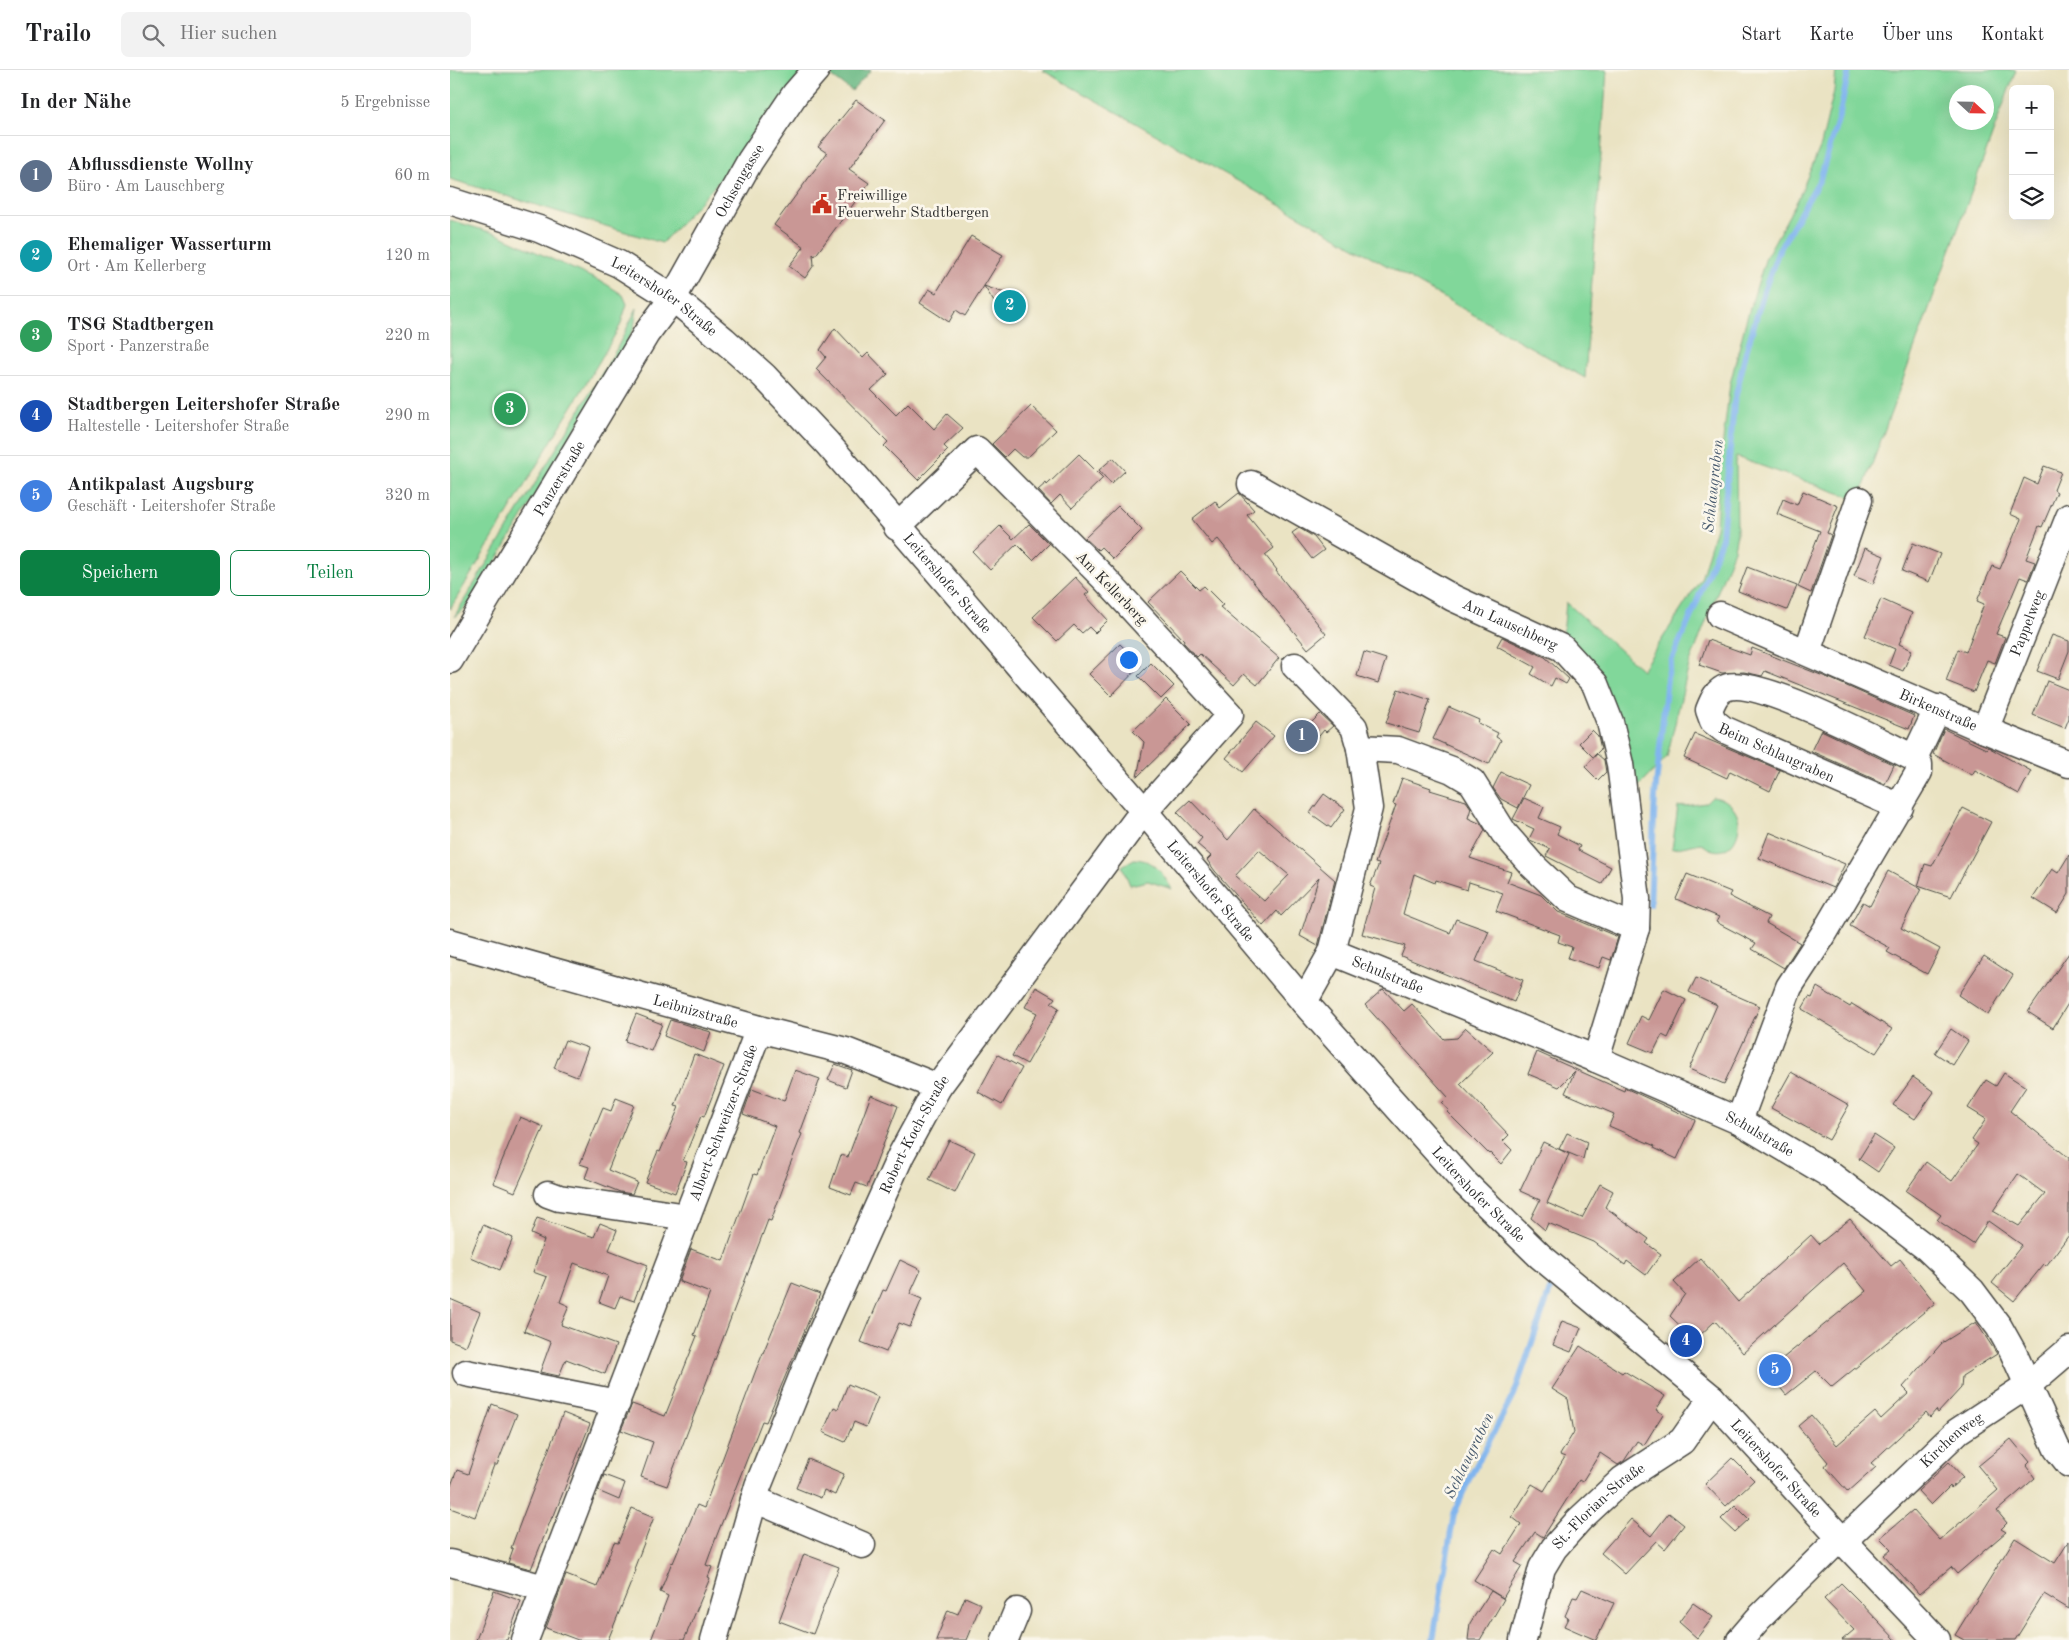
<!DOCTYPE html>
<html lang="de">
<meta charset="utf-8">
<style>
body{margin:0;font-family:"Old Standard TT",serif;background:#f2f2f2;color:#202124}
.controls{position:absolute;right:15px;top:15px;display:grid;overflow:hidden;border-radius:8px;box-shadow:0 5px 20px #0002}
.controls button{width:45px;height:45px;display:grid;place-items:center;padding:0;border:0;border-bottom:1px solid #e0e0e0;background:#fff;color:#202124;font:25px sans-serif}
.compass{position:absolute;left:1499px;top:15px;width:45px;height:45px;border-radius:50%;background:#fff;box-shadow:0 5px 20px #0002;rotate:112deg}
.you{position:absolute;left:678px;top:589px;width:18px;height:18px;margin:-12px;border:4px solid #fff;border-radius:50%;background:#1a73e8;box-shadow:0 0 0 8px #1a73e833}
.badge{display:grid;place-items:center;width:32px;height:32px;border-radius:50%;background:#0b8043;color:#fff;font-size:16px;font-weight:700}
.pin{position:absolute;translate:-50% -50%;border:2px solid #fff;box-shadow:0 1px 5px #0006}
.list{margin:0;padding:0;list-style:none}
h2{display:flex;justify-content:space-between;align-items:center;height:65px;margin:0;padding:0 20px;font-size:21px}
h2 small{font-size:16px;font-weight:400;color:#757577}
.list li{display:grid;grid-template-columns:32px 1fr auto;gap:15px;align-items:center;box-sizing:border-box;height:80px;padding:0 20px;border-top:1px solid #e0e0e0}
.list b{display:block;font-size:19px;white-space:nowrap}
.list p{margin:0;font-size:16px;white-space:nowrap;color:#757577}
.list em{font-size:16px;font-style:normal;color:#757577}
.actions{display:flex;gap:10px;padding:15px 20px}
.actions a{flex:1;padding:11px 0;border:1px solid #0b8043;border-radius:8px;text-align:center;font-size:18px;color:#0b8043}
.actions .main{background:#0b8043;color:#fff}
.icon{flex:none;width:28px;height:28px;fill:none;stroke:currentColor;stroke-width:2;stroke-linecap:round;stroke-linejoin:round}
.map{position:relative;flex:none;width:1619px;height:1570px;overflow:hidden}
header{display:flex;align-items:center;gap:30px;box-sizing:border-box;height:70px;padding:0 25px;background:#fff;border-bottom:1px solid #e0e0e0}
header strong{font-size:24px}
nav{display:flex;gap:28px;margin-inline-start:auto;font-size:18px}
.search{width:350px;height:45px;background:#f2f2f2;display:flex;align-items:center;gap:12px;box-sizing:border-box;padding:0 18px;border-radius:8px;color:#757577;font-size:19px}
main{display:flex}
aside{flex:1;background:#fff}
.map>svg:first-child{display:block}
</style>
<header>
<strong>Trailo</strong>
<div class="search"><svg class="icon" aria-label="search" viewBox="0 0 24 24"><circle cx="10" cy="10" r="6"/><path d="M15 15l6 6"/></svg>Hier suchen</div>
<nav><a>Start</a><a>Karte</a><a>Über uns</a><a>Kontakt</a></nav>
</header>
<main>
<aside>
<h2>In der Nähe<small>5 Ergebnisse</small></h2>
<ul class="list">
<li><span class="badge" style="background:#5c6f8a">1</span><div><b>Abflussdienste Wollny</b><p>Büro · Am Lauschberg</p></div><em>60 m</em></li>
<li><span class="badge" style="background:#0f9aa8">2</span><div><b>Ehemaliger Wasserturm</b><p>Ort · Am Kellerberg</p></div><em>120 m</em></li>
<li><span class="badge" style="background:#2e9e5b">3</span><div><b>TSG Stadtbergen</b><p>Sport · Panzerstraße</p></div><em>220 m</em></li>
<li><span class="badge" style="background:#1a4fb4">4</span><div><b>Stadtbergen Leitershofer Straße</b><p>Haltestelle · Leitershofer Straße</p></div><em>290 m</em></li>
<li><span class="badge" style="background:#3f7fe0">5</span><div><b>Antikpalast Augsburg</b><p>Geschäft · Leitershofer Straße</p></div><em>320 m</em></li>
</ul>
<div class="actions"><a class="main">Speichern</a><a>Teilen</a></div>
</aside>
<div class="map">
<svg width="1619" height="1570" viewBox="0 0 1619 1570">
<rect width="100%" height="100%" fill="#fbf7ec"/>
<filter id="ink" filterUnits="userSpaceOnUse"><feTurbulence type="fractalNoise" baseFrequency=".02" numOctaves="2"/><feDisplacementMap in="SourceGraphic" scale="10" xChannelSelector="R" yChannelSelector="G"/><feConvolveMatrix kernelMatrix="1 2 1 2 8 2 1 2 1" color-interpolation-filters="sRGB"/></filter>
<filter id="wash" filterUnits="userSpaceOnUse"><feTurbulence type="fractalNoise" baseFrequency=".0096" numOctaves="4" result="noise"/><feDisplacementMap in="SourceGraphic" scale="20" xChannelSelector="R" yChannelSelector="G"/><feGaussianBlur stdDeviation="1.12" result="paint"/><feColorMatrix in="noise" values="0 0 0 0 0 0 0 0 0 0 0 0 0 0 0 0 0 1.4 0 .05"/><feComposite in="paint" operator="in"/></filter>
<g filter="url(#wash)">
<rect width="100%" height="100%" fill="#eae3c3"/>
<!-- green -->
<path fill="#81d79a" stroke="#568162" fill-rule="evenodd" d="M0 0H366L342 32 212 173 0 109Z
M593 0H1157L1135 308 592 0Z
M1386 0H1566L1409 430 1286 387 1287 463 1284 480 1239 595 1217 687 1186 719 1170 694 1160 652 1112 578 1116 532 1192 600 1251 509 1266 457 1269 403 1280 314 1296 251 1316 187 1348 129 1371 75 1384 21ZM1506 22H1536V52H1506Z
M0 150 47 164 156 214 173 225 177 234 170 256 152 287 0 539Z
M187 238 184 258 175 277 21 533 4 547 166 280Z
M1262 727C1310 732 1286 804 1251 773L1222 779 1228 737 1256 733Z
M684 789C706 790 711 802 722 819L698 811 680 815 672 796Z"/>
<!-- forest -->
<path fill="#68b882" stroke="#4a7256" d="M382 0H421L402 21 378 4Z"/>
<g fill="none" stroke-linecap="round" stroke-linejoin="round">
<!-- stream -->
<path stroke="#81b5ee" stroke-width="6" d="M1200 835 1205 726 1217 608 1222 589 1242 544 1272 468 1284 333 1296 282 1314 221 1329 180 1370 109 1390 43 1399 0
M983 1570 1004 1444 1020 1407 1065 1322 1100 1220"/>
</g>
<g id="blocks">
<!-- building -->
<path fill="#c99795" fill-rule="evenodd" d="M406 30 435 50 399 99 419 113 365 186 363 184 364 195 355 208 339 196 354 177 324 155 377 83 368 77Z
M521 166 553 185 534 216 566 227 571 234 570 242 562 248 553 246 534 216 515 246 506 240 499 252 470 233 479 219 486 223Z
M385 258 413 288 418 283 438 304 421 320 446 345 458 333 484 359 497 344 513 358 494 376 498 380 468 410 434 376 438 372 366 299 376 287 370 280Z
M581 336 606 360 578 387H572L563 379 555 387 542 374Z
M629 384 653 408 622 438 610 425 601 434 588 420 596 413 597 415Z
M663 388 675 401 661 414 649 400Z
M1594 396 1611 402 1604 420 1607 422 1592 457 1589 456 1576 489 1585 492 1578 510 1570 507 1546 564 1555 567 1545 593 1537 590 1524 622 1496 611 1508 579 1516 582 1534 534 1527 531 1542 496 1550 499 1571 449 1560 444 1574 408 1587 414Z
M1353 421 1388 436 1377 463 1381 465 1361 523 1348 517 1370 461 1327 444 1333 429 1347 435Z
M789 423 804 440 797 445 824 478 815 485 827 500 826 501 876 564 858 579 768 469 762 474 742 449 765 431 770 438Z
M668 436 692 460 663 489 651 477 648 480 635 468Z
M579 454 599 474 583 490 567 474 540 500 523 482 550 456 563 469Z
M849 458 864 467 874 480 862 489 842 463Z
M1463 473 1490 484 1479 512 1452 501Z
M1415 478 1434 486 1423 514 1404 506Z
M1297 497 1347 516 1337 540 1288 521Z
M730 501 749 520 754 516 773 535 770 537 829 588 807 615 794 604 784 615 750 584 747 587 733 572 734 570 698 532Z
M625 507 639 522 635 525 658 550 645 563 639 557 632 563 624 555 607 571 583 547Z
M1431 529 1462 543 1449 574 1462 580 1453 601 1439 595 1445 579 1415 566Z
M1602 565 1619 571V581L1608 609 1587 601Z
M1052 567 1095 587 1119 609 1116 614 1105 608 1101 616 1081 604 1085 597 1047 576Z
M1258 570 1300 585 1302 578 1381 609 1464 646 1459 659 1315 601 1312 606 1294 602 1272 603 1249 595Z
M670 574 691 595 661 626 639 604Z
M914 582 936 589 928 613 907 606Z
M701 593 724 616 711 629 688 606Z
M1597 611 1619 620V648L1615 658 1583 645Z
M948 619 980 630 969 663 936 653Z
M716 629 741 654 687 707 694 672 683 661Z
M999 637 1029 650 1028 653 1048 663 1046 667 1051 670 1039 694 983 669Z
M870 644 883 656 876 662 874 660 856 682 839 667 852 651 858 656Z
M806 652 824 666 793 702 776 688Z
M1494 659 1536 679 1538 677 1581 701 1569 724 1525 700 1522 705 1483 684Z
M1142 660 1148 666 1151 679 1143 687 1129 673Z
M1371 660 1444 695 1435 714 1361 681Z
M1245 664 1330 700 1320 721 1280 701 1277 708 1234 688Z
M1147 684 1154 690 1156 702 1148 710 1135 697Z
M1051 702 1079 715 1068 738 1051 729 1043 718Z
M952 708 981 718 980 720 1016 731 1021 738 1018 748 1031 754 1035 760 1020 788 1061 802 1057 812 1091 825 1108 842 1168 867 1161 890 1153 887 1149 898 1118 888 1122 877 1108 872 1110 865 1046 841 1053 823 1019 812 1017 820 986 810 985 813 964 804 953 844 1000 863 1006 849 1039 861 1026 891 1073 910 1064 932 951 886 955 876 912 864 925 818 920 816 929 794 925 793 946 735 943 734Z
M874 724 895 739 881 758 860 743Z
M1074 728 1094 737 1089 748 1110 757 1107 764 1130 776 1128 780 1161 797 1152 814 1096 786 1100 779 1080 770 1079 769 1084 759 1063 749Z
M740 730 778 770 804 739 885 810 868 876 850 866 869 807 831 846 827 841 813 856 765 801 757 790 761 786 747 774 752 768 727 742ZM809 780 839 805 814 831 785 806Z
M1513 738 1541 752 1501 827 1468 816 1475 794 1482 796Z
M1319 762 1395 794 1383 818 1309 788Z
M1619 785V824L1607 843 1583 828 1602 799 1608 803Z
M1438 801 1471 819 1451 858 1490 879 1477 904 1437 882 1440 878 1400 856 1413 832 1420 836Z
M1237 804 1281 822 1279 826 1319 847 1316 853 1350 873 1334 898 1302 879 1306 873 1266 852 1269 847 1226 829Z
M1619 883V932L1603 958 1578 942Z
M1534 886 1563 905 1538 945 1508 925Z
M1246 908 1310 936 1274 1014 1239 999 1267 935 1239 922Z
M586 917 605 928 601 933 609 938 577 994 562 986 587 943 575 937Z
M1367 917 1400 937 1402 934 1442 959 1426 983 1352 939 1359 927 1362 928Z
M933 919 954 941 962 934 994 969 1007 968 1016 958 1043 982 1010 1014 1059 1065 1053 1071 1062 1080 1051 1094 1040 1083 1039 1084 997 1042 999 1041 992 1033 998 1027 915 935Z
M1214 919 1236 930 1218 968 1212 965 1203 983 1179 973 1191 946 1199 950Z
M186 944 212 954 201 981 175 971Z
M220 950 261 962 254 982 214 966Z
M1501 959 1518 971 1503 995 1485 983Z
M115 970 138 978 127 1007 104 998Z
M1087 982 1174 1021 1175 1018 1245 1050 1227 1089 1204 1078 1205 1076 1159 1056 1164 1044 1115 1023 1125 1001 1109 1017 1078 1004Z
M244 984 274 996 254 1047 251 1046 233 1091 237 1092 225 1123 195 1112 208 1081 210 1082 229 1037 225 1036Z
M548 985 572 998 552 1035 528 1022Z
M385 994 402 1000 396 1017 378 1010Z
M345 1000 370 1009 350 1063 352 1064 332 1115H334L321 1151 318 1150 217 1416 191 1407 203 1372 171 1360 182 1334 215 1346 247 1266 244 1265 260 1223 229 1211 241 1179 273 1191 304 1104 307 1105 325 1056 293 1044 302 1019 334 1031Z
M1341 1002 1399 1035 1379 1070 1321 1038Z
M1554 1003 1576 1017 1560 1041 1619 1088V1165L1596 1196 1594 1194 1564 1231 1542 1213 1572 1175 1538 1151 1523 1174 1487 1150 1491 1145 1456 1121 1476 1092 1502 1111 1528 1074 1522 1070 1536 1049 1518 1038 1536 1010 1546 1016ZM1568 1104 1595 1124 1569 1156 1543 1141Z
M1463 1007 1484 1022 1465 1049 1443 1035Z
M421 1025 448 1036 417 1117 406 1113 401 1125 380 1117 391 1085 398 1087Z
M166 1028 184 1035 158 1100 187 1112 182 1124 170 1122 135 1108 139 1097 130 1094 153 1038 161 1041Z
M70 1047 94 1057 65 1122 43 1113Z
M1117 1063 1137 1072 1133 1089 1109 1079Z
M1424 1065 1444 1078 1428 1102 1409 1089Z
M499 1070 525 1082 505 1123 479 1110Z
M1093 1072 1119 1084 1097 1133 1132 1148 1150 1114 1163 1121 1155 1137 1199 1169 1196 1173 1211 1184 1196 1205 1177 1191 1175 1195 1144 1172 1098 1153 1095 1160 1081 1148 1090 1130 1070 1121Z
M87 1148 144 1167 150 1153 167 1160 159 1180 198 1195 184 1231 170 1226 165 1238 149 1232 158 1206 124 1193 110 1232 119 1236 111 1255 166 1275 155 1304 116 1289 109 1306 90 1302 101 1272 74 1261 97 1207 83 1202 94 1170 81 1164Z
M1400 1149 1441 1196 1450 1189 1485 1233 1382 1317 1366 1301 1336 1325 1317 1301 1416 1221 1393 1193 1293 1283 1265 1251 1245 1270 1220 1246 1235 1224 1224 1212 1250 1188 1288 1232 1361 1165 1369 1174Z
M33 1155 63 1168 50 1200 20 1187Z
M450 1190 471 1200 460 1224 472 1229 460 1257 449 1253 436 1282 411 1272 433 1220 436 1221Z
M342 1213 370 1224 316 1352 312 1351 267 1465 256 1495 262 1497 258 1507 260 1508 234 1570H201L218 1526 210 1522 222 1492 223 1493 247 1435 254 1438 306 1300Z
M0 1229 30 1242 16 1276 0 1270Z
M1112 1251 1131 1258 1121 1282 1103 1275Z
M1526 1252 1547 1284 1512 1306 1511 1318 1488 1343 1486 1340 1480 1347 1476 1342 1421 1393 1426 1397 1398 1422 1375 1396 1378 1392 1348 1356 1361 1345 1387 1375 1425 1342 1431 1349 1459 1323 1453 1317 1492 1273Z
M1130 1276 1172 1303 1174 1301 1215 1326 1206 1340 1213 1344 1194 1375 1187 1371 1174 1391 1168 1395 1150 1383 1132 1412 1129 1410 1093 1467 1085 1462 1065 1492 1072 1496 1053 1528 1024 1510 1044 1479 1052 1484 1071 1454 1062 1447 1082 1414 1094 1421 1115 1387 1110 1385 1124 1362 1118 1329 1102 1319Z
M398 1314 428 1327 416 1357 404 1352 395 1372 373 1362 384 1337 388 1339Z
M42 1334 67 1344 47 1395H44L25 1447 0 1438V1418L7 1400 18 1404Z
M113 1343 140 1354 103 1448 102 1447 81 1499 58 1493 63 1479 61 1478 74 1443Z
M1561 1369 1580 1392 1576 1396 1585 1408 1547 1441 1557 1453 1551 1459 1556 1462 1507 1504 1501 1497 1469 1524 1434 1485 1441 1479 1430 1468 1463 1440 1490 1470 1548 1420 1528 1396Z
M1282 1388 1304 1410 1276 1436 1255 1414Z
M358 1389 394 1404 385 1425 374 1420 371 1428 346 1418Z
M1499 1392 1513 1407 1501 1418 1500 1416 1481 1435 1468 1421Z
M154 1405 175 1413 169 1430 148 1421Z
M1285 1435 1299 1449 1285 1462 1271 1449Z
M182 1438 204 1447 184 1499 186 1500 158 1570H128L96 1558 116 1505 147 1517 164 1472 168 1473Z
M1219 1443 1234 1455 1215 1479 1206 1471 1175 1504 1151 1483 1181 1449 1201 1466Z
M1565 1468 1605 1493 1619 1471V1539L1594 1524 1565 1570H1514L1505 1565Z
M354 1484 389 1497 363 1564 329 1551Z
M1391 1513 1410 1532 1446 1570H1392L1404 1560 1374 1529Z
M1132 1519 1164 1533 1146 1570 1114 1556 1118 1548 1115 1546 1123 1527 1127 1528Z
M44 1521 71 1531 57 1570H26Z
M1041 1521 1054 1529 1030 1570H1018L1020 1553Z
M515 1527 531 1534 516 1570H486L498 1540 508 1544Z
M1243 1533 1263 1547 1247 1568 1229 1552Z"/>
</g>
</g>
<g filter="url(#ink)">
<use href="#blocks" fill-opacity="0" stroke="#484742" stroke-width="1"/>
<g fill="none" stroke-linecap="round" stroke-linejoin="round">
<defs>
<g id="minor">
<path id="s1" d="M0 131 89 159 169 194 223 228 274 270 314 306 377 373 694 741 854 932 1016 1114 1090 1186 1262 1328 1393 1471 1487 1570"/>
<path id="s2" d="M801 414 1003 528 1112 578 1145 614 1160 652 1170 694 1187 829 1186 858"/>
<path id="s3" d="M1270 545 1535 660 1619 694"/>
<path d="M1357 582 1409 430"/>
<path id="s4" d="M0 590 196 264 223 228 300 91 345 24 366 0"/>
<path d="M845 596 904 657 910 678 919 738 882 882 854 932"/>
<path id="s5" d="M1535 660 1619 447"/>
<path d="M910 678 948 680 1002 700 1022 712 1054 763 1081 794 1118 829 1186 858 1146 989"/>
<path d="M1464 688 1488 638"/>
<path id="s6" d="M0 872 309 959 396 981 488 1017"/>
<path id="s7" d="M882 882 1146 989 1289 1051 1382 1106 1478 1179 1522 1221 1549 1257 1563 1282 1607 1379 1619 1394"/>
<path id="s8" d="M1289 1051 1339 917 1373 865 1469 702V694L1464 688C1431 672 1309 608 1278 617 1267 620 1263 630 1259 640L1263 651 1273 659 1450 737"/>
<path d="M98 1124 109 1128 237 1147"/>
<path d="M16 1303 167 1333"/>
<path d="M304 1429 412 1475"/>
<path d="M0 1493 95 1518"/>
<path id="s9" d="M75 1570 309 959"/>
<path id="s10" d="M264 1570 308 1416 361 1285 451 1085 488 1017 685 752 780 645 655 509 527 380 447 457"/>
<path d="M555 1570 567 1541"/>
<path id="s11" d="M1073 1570 1092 1498 1104 1478 1129 1450 1172 1410 1232 1371 1262 1328"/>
<path id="s12" d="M1290 1570 1308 1549 1382 1476 1393 1471 1508 1361 1578 1315 1619 1280"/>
</g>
</defs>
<!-- minor casing -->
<use href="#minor" stroke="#484742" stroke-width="29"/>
<!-- minor -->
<use href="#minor" stroke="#fff" stroke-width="26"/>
</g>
</g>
<!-- icons -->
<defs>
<symbol id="civic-bare" viewBox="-9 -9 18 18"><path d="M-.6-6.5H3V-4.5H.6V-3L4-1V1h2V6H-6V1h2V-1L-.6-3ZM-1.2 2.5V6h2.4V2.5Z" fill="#c8321e" stroke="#fbf7ec" stroke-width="2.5" paint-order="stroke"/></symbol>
</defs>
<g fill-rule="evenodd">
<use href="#civic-bare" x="358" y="120" width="28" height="28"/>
</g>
<g text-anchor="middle" stroke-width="5" stroke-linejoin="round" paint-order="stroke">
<!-- street labels -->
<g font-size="15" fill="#2b2b2b" stroke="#fbf7ec">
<text dy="5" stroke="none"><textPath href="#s4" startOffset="560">Ochsengasse</textPath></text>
<text dy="5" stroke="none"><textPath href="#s1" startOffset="236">Leitershofer Straße</textPath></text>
<text dy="5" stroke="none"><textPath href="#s4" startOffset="212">Panzerstraße</textPath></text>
<text dy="5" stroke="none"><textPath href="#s1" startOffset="641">Leitershofer Straße</textPath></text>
<text transform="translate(662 518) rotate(46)" y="5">Am Kellerberg</text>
<text dy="5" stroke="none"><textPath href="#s5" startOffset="115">Pappelweg</textPath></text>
<text dy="5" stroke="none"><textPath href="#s2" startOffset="295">Am Lauschberg</textPath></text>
<text dy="5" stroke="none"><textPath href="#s3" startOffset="238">Birkenstraße</textPath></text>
<text dy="5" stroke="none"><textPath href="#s8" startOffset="725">Beim Schlaugraben</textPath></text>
<text dy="5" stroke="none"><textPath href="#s1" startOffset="1046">Leitershofer Straße</textPath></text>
<text dy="5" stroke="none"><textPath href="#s7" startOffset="60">Schulstraße</textPath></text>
<text dy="5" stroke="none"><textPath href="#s6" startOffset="255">Leibnizstraße</textPath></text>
<text dy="5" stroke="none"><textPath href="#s9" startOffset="554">Albert-Schweitzer-Straße</textPath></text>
<text dy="5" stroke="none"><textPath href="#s7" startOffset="465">Schulstraße</textPath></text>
<text dy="5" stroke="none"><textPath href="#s10" startOffset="545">Robert-Koch-Straße</textPath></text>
<text dy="5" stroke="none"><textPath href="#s1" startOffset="1451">Leitershofer Straße</textPath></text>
<text dy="5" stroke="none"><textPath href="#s12" startOffset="292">Kirchenweg</textPath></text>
<text dy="5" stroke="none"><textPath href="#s1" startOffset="1856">Leitershofer Straße</textPath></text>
<text dy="5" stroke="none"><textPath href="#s11" startOffset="159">St.-Florian-Straße</textPath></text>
</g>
<!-- poi labels -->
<g font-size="15" fill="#2b2b2b" stroke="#fbf7ec" text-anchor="start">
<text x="387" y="130">Freiwillige<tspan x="387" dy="17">Feuerwehr Stadtbergen</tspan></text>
</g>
<!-- water labels -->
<g font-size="16" font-style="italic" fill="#495b6f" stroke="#fbf7ec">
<text transform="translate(1262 416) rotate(-84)" y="6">Schlaugraben</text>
<text transform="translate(1018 1385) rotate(-64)" y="6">Schlaugraben</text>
</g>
</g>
</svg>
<div class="controls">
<button>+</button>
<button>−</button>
<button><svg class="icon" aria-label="layers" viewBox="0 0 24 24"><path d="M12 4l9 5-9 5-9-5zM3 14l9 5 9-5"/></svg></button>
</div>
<svg class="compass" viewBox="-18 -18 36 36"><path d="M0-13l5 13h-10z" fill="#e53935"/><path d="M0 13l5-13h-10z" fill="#757577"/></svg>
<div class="you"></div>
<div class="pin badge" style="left:852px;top:666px;background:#5c6f8a">1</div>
<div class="pin badge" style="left:560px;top:236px;background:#0f9aa8">2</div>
<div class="pin badge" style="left:60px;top:339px;background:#2e9e5b">3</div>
<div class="pin badge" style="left:1236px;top:1271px;background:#1a4fb4">4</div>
<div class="pin badge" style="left:1325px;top:1300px;background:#3f7fe0">5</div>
</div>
</main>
